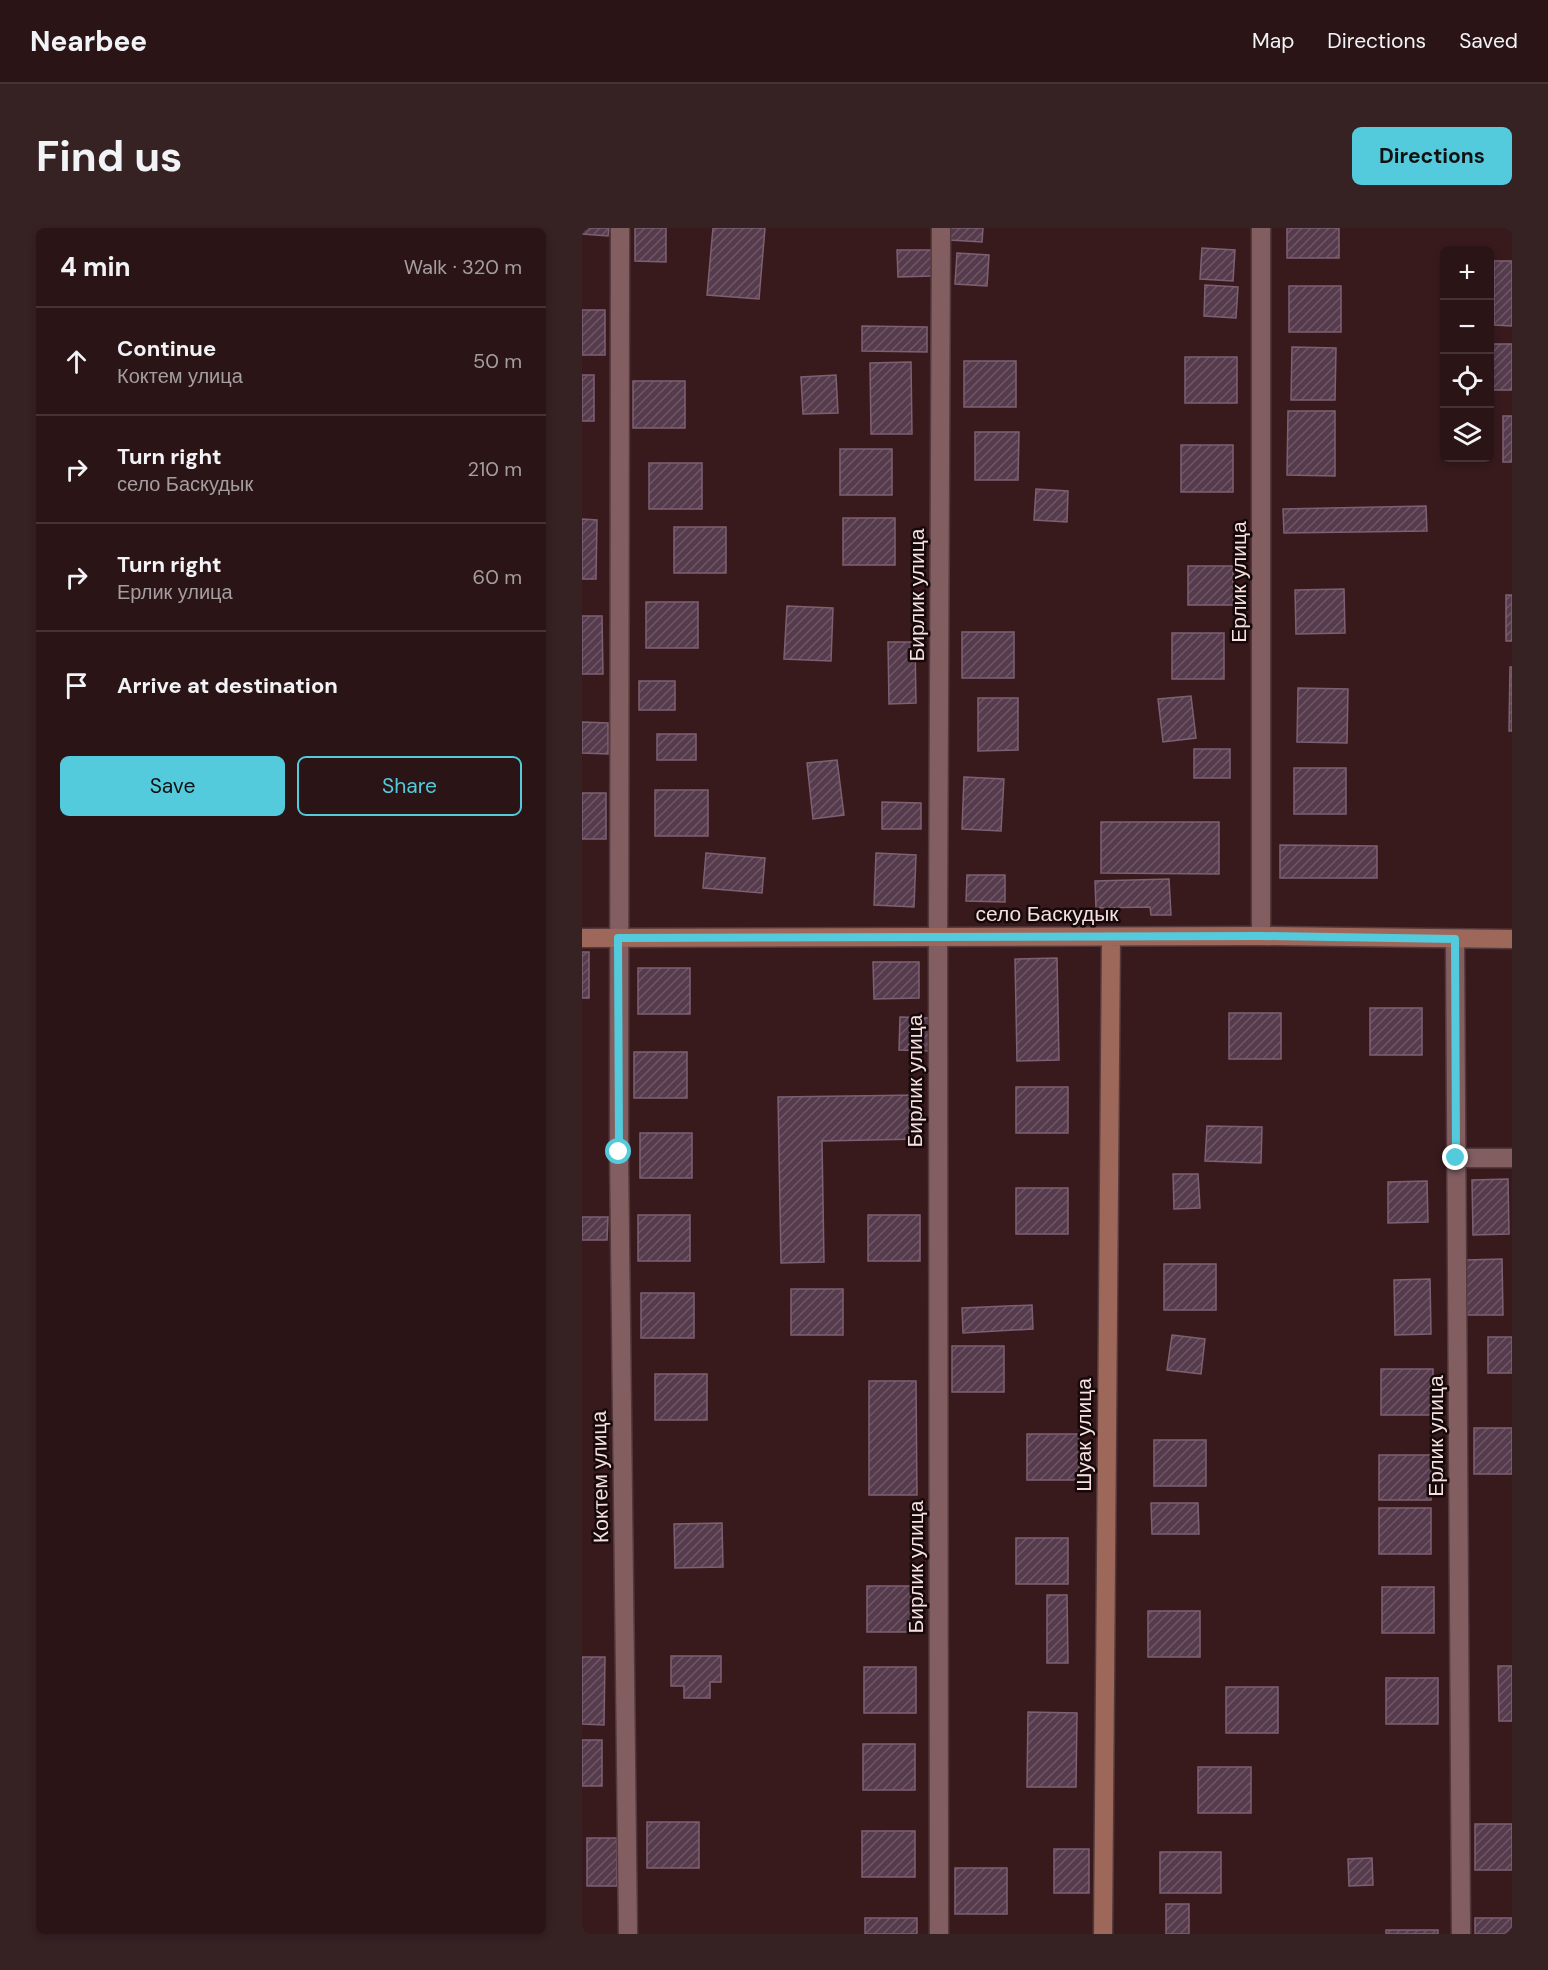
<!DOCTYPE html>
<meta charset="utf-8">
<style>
body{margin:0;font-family:"DM Sans",sans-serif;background:#362123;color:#f1f3f6}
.controls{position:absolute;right:18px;top:18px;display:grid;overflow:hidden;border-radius:9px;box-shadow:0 3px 9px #0003}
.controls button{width:54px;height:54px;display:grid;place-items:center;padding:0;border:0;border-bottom:2px solid #463335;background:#2a1416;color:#f1f3f6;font:30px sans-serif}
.stop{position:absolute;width:18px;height:18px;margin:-14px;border:4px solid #53cbdc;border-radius:50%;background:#fff}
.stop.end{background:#53cbdc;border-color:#fff;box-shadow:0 2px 6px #0008}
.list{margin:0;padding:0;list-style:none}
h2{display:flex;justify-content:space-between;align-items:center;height:78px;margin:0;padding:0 24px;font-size:26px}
h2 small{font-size:20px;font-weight:400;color:#a59ea1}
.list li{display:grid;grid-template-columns:39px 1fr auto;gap:18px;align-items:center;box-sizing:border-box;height:108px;padding:0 24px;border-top:2px solid #463335}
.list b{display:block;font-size:22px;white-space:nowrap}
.list p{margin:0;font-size:20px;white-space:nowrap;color:#a59ea1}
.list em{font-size:20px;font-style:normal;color:#a59ea1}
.actions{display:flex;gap:12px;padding:18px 24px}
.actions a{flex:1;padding:14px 0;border:2px solid #53cbdc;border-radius:9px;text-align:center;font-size:21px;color:#53cbdc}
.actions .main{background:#53cbdc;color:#111}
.icon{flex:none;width:33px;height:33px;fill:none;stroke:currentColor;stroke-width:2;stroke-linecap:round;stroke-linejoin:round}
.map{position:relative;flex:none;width:930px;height:1706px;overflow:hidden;border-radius:9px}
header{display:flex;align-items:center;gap:36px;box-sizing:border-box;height:84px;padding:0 30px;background:#2a1416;border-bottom:2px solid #463335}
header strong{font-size:28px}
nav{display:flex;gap:33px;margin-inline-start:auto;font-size:21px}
.intro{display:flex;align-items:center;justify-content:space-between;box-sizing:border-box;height:144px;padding:0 36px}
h1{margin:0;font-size:42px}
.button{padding:15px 27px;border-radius:9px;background:#53cbdc;color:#111;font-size:21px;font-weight:700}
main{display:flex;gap:36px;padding:0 36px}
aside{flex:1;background:#2a1416;border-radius:9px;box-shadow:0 3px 9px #0003}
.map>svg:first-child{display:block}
</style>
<header>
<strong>Nearbee</strong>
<nav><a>Map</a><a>Directions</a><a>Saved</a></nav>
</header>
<div class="intro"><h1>Find us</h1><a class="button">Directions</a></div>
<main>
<aside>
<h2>4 min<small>Walk · 320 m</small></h2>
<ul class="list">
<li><svg class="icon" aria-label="ahead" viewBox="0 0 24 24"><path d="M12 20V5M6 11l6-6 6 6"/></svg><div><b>Continue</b><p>Коктем улица</p></div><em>50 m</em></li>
<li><svg class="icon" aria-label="right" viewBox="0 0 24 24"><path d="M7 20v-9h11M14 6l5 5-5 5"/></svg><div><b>Turn right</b><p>село Баскудык</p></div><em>210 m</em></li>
<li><svg class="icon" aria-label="right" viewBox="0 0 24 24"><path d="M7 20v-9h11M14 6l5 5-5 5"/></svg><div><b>Turn right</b><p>Ерлик улица</p></div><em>60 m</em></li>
<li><svg class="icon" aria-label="arrive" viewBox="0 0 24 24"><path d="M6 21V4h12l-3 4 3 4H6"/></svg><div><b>Arrive at destination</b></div></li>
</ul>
<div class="actions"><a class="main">Save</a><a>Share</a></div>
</aside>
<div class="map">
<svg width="930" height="1706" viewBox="0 0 930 1706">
<defs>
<pattern id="building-hatch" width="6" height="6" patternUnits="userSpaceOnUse" patternTransform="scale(1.5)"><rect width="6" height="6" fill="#563b4c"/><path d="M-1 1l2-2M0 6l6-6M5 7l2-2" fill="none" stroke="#6f5766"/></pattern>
</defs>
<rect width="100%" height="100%" fill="#381a1d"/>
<!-- building -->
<path fill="url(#building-hatch)" stroke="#7e6073" stroke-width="1.5" d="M0 0H27L26 8 0 6Z
M53 0H84V34L53 33Z
M131 0H183L177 71 125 67Z
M368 0H401L400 14 368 12Z
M705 0H757V30H705Z
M620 20 653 22 651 53 618 51Z
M315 22H349L350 48 316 49Z
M375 25 407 27 405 58 373 56Z
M912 33H930V98L912 97Z
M623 57 656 59 654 90 622 88Z
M707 58H759V104H707Z
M0 82H23V127H0Z
M280 98 345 99V124L280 123Z
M908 116H930V162H908Z
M710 119 754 120 753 172H709Z
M603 129H655V175H603Z
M382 133H434V179H382Z
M329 134 330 206H289L288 135Z
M0 147H12V193H0Z
M254 147 256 185 221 186 219 149Z
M51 153H103V200H51Z
M706 183H753V248L705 247Z
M921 188H930V234H921Z
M393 204H437L436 252H393Z
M599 217H651V264H599Z
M258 221H310V267H258Z
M67 235H120V281H67Z
M454 261 486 263 485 294 452 292Z
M844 278 845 303 702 305 701 281Z
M261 290H313V337H261Z
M0 291 15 292 14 351H0Z
M92 299H144V345H92Z
M606 338H651V377H606Z
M762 361 763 405 714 406 713 362Z
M924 367H930V413H924Z
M64 374H116V420H64Z
M205 378 251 380 249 433 202 431Z
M0 388H20L21 446H0Z
M380 404H432V450H380Z
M590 405H642V451H590Z
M306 414H333L334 475 307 476Z
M928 439H930V503H927Z
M57 453H93V482H57Z
M716 460 766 461 765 515 715 514Z
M609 468 614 510 581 514 576 471Z
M396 470H436V522L396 523Z
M0 494 26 495V526L0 525Z
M75 506H114V532H75Z
M612 521H648V550H612Z
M255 532 262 587 231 591 225 535Z
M712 540H764V586H712Z
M382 549 422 551 419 603 380 601Z
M73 562H126V608H73Z
M0 565H24V611H0Z
M300 574 339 575V601H300Z
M519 594H637V646L519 645Z
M698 617 795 618V650H698Z
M124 625 183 630 180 665 121 660Z
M294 625 334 627 332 679 292 677Z
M385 647H423V674L384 673Z
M587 651 589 687H569L568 679 514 680 513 653Z
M0 724H7V770H0Z
M475 730 477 832 435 833 433 731Z
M291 734H337V770L292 771Z
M56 740H108V786H56Z
M788 780H840V827H788Z
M647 785H699V831H647Z
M318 789 349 790 348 823 317 822Z
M52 824H105V870H52Z
M434 859H486V905H434Z
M337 867V911L240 913 242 1034 199 1035 196 869Z
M625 898 680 899 679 935 623 933Z
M58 905H110V950H58Z
M591 946H616L618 980 592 981Z
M926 951 927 1006 891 1007 890 952Z
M845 953 846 994 806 995V954Z
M434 960H486V1006H434Z
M56 987H108V1033H56Z
M286 987H338V1033H286Z
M0 989H26L25 1012H0Z
M920 1031 921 1087H885L884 1032Z
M582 1036H634V1082H582Z
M848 1051 849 1106 813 1107 812 1052Z
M209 1061H261V1107H209Z
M59 1065H112V1110H59Z
M450 1077 451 1101 381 1105 380 1080Z
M590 1107 623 1111 619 1146 585 1142Z
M906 1109H930V1145H906Z
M370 1118H422V1164H370Z
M799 1141H851V1187H799Z
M73 1146H125V1192H73Z
M287 1153H334L335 1267H287Z
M892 1200H930V1246H892Z
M445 1206H497V1252H445Z
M572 1212H624V1258H572Z
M797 1227H849V1272H797Z
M569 1275H616L617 1306H570Z
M797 1280H849V1326H797Z
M140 1295 141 1339 93 1340 92 1296Z
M434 1310H486V1356H434Z
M285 1358H337V1404H285Z
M800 1359H852V1405H800Z
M465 1367H485L486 1435H465Z
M566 1383H618V1429H566Z
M89 1428H139V1454H128V1470H102V1458H89Z
M0 1429H23L22 1497 0 1496Z
M916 1438H930V1493H917Z
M282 1439H334V1485H282Z
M804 1450H856V1496H804Z
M644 1459H696V1505H644Z
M446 1484 495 1485 494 1559H445Z
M0 1512H20V1558H0Z
M281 1516H333V1562H281Z
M616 1539H669V1585H616Z
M65 1594H117V1640H65Z
M893 1596H930V1642H893Z
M280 1603H333V1649H280Z
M5 1610H35V1658H5Z
M472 1621H507V1665H472Z
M578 1624H639V1665H578Z
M790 1630 791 1657 767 1658 766 1631Z
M373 1640H425V1686H373Z
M584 1676H607V1706H584Z
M283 1690H335V1706H283Z
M893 1690H930V1706H893Z
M804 1702H856V1706H804Z"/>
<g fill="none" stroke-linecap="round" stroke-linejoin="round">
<defs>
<path id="street" d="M38 0 37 924 46 1706
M679 0V708
M873 711 879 1706
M874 930H930
M357 1706 356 709 359 0"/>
<path id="secondary" d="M0 710 679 708 930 711
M521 1706 529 709"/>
</defs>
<!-- street casing -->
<use href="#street" stroke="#52393b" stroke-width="21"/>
<!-- secondary casing -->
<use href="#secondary" stroke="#52393b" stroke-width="21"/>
<!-- street -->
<use href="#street" stroke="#825e61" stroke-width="18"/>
<!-- secondary -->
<use href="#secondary" stroke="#9d675a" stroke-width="18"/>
</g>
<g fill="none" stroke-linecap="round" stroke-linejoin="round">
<!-- route -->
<path stroke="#53cbdc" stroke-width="8" d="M37 924 36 710 680 708 873 711 874 930"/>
</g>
<g text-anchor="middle" stroke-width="5" stroke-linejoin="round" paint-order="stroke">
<!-- street labels -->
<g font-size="21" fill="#f6e0e1" stroke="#16090a">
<text transform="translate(657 354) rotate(-90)" y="7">Ерлик улица</text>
<text transform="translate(335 367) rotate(-90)" y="7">Бирлик улица</text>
<text x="465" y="693">село Баскудык</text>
<text transform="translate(333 853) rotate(-90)" y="7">Бирлик улица</text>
<text transform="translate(502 1207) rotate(-90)" y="7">Шуак улица</text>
<text transform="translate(854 1208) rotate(-90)" y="7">Ерлик улица</text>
<text transform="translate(18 1249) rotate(-91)" y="7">Коктем улица</text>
<text transform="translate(334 1339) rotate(-90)" y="7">Бирлик улица</text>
</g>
</g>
</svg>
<div class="controls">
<button>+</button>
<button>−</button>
<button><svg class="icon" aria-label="locate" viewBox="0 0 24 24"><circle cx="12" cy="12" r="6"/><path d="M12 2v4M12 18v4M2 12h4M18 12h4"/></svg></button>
<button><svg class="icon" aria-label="layers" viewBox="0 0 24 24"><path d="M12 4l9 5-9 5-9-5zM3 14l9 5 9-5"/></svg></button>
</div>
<div class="stop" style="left:37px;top:924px"></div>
<div class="stop end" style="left:874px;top:930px"></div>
</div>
</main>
